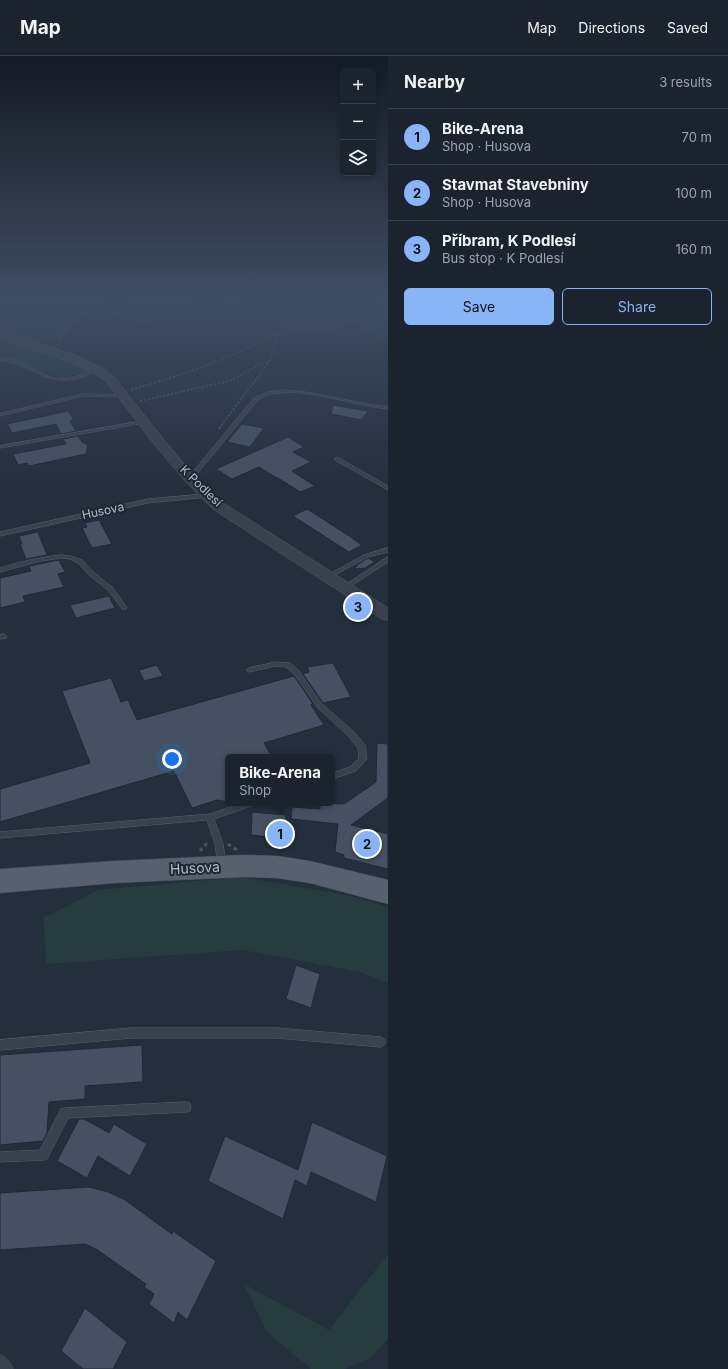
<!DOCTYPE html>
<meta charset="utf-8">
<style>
body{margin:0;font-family:Inter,sans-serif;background:#282f3a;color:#f1f3f6}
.controls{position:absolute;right:12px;top:12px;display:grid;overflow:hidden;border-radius:6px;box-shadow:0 2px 6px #0003}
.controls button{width:36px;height:36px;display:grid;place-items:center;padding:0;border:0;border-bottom:1px solid #39404a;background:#1b232e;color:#f1f3f6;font:20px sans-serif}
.you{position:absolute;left:172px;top:703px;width:14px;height:14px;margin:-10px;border:3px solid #fff;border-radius:50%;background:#1a73e8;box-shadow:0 0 0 6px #1a73e833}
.badge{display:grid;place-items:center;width:26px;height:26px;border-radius:50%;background:#8ab4f8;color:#111;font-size:13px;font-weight:700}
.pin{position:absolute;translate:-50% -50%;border:2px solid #fff;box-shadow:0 1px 4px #0006}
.popup{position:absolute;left:225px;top:698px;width:110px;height:52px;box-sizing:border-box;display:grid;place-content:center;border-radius:6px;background:#1b232e;filter:drop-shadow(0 1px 3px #0005);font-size:13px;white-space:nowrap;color:#a0a4aa}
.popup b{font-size:15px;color:#f1f3f6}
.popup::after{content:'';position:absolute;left:50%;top:100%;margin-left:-8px;border:8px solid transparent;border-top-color:#1b232e}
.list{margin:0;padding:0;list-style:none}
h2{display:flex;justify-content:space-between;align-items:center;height:52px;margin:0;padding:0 16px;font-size:17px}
h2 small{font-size:13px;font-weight:400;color:#a0a4aa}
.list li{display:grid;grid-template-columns:26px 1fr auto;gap:12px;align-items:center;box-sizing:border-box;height:56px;padding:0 16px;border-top:1px solid #39404a}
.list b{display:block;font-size:15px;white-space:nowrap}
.list p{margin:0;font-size:13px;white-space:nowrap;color:#a0a4aa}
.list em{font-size:13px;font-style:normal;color:#a0a4aa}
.actions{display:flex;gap:8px;padding:12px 16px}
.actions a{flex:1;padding:9px 0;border:1px solid #8ab4f8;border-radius:6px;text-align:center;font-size:14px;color:#8ab4f8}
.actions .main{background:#8ab4f8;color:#111}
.icon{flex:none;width:22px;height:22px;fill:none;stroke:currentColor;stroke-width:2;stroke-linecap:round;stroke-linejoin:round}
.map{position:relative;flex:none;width:388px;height:1313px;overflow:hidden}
header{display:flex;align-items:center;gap:24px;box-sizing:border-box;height:56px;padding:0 20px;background:#1b232e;border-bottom:1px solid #39404a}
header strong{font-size:19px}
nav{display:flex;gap:22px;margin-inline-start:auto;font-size:14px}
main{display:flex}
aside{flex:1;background:#1b232e}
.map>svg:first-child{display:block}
</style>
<header>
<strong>Map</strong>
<nav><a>Map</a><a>Directions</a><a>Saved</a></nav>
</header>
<main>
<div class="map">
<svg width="388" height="1313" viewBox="0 0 388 1313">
<rect width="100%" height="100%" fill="#242f3e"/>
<!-- green -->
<path fill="#263c3f" d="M0 244H256L232 249 206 245 163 253 152 268 138 267 131 248 119 244 101 248 64 280 44 286 32 285 0 274Z
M388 248V269L370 261 366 256 370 251Z
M349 257H355L388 272V287L361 273 360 270 368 267 367 266 304 279 289 272 290 269 311 263Z
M0 280 94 314 62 322 0 300Z
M241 821 347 839 388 851V927L360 916 243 894 46 908 44 862 98 834Z
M388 1198V1283L370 1302 345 1313H311L267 1276 244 1228 329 1274Z"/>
<!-- building -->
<path fill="#455162" stroke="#1f2835" d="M113 251H124L120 261H110Z
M333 349 368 355 362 364 331 358Z
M68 355 74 364 70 365 76 375 61 378 56 368 12 377 7 368Z
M242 368 264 372 250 391 227 386Z
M78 380 82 386 88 389 86 398 29 410 27 407 18 409 13 398 66 388 63 383Z
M288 381 304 391 293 396 311 406 292 415 315 430 300 436 278 422H277L259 411 232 423 216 413Z
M307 453 354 483H353L362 489 349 496 293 460Z
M99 464 112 488 92 492 82 472 87 471 85 467Z
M38 476 47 499 26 503 20 488H22L19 480Z
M368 502 375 506 365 512 355 513 357 509Z
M59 504 65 516 58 518 64 531 23 540 25 546 0 552V522L31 515 29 510Z
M109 540 115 552 76 562 70 549Z
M333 607 351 641 323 647 303 618 309 616 307 611Z
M157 609 163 620 144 625 139 614Z
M294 620 313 648 311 649 324 669 264 687 272 701H228V746L217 744 192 752 174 715 0 766V733L90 707 62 635 111 622 121 646 128 644 137 664Z
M377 687 388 688V742L351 769 388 778V813L344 802V799L335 796 338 768 291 763 292 751 320 753V747L344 748 376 726Z
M252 756 286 759 285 783 251 779Z
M296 909 320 918 311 952 286 943Z
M142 989 143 1026 85 1030V1043L49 1046 47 1077 43 1085 0 1089V999Z
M79 1063H84L109 1077 114 1068 147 1088 130 1120 98 1100 87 1122 57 1105Z
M312 1066 387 1100 376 1146 311 1116 307 1130 295 1124 283 1163 208 1125 225 1080 298 1114Z
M89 1131 108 1136 125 1144 172 1178 173 1175 216 1205 187 1264 178 1256 174 1267 149 1248 154 1238 144 1231 146 1228 96 1193 85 1188 0 1194V1137Z
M85 1252 127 1286 113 1313H83L61 1295Z"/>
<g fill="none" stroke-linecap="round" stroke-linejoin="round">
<defs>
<path id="service" d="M0 302C10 302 18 305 27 309 38 314 49 323 62 323 74 323 86 316 98 313L100 314 76 323 61 325 46 321 15 307 0 304Z
M285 334C320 336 353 347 388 351V353C353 350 306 331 272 338 267 339 262 342 258 344L192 424H188V422L254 342 268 336Z
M83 338 123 339 125 340 123 341 83 340 0 360V358Z
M142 365 144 366V367L0 392V390Z
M335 402H339L388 430V434L335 404Z
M206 438 208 439V441L148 447 0 480V476L148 443Z
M388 492V496L368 501 331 521H327L326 520 364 499Z
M61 499 71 500 82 504 93 516 113 532 127 552 126 553H122L109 535 89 519 78 507 70 503 61 502 40 505 0 516V512C20 506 40 501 61 499Z
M388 501V506L348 532H344L343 531 344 530Z
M4 578 7 580 6 582 0 583V579Z
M276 606 290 607 299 615 321 647 355 677 365 689 367 703 356 715 332 723V717L350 711 359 702 358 692 349 681 317 651 295 619 286 611 276 610 249 616 246 614 249 612Z
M242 747H255L254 749 214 763 223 788 226 809 225 812 222 813 219 812 218 809 215 788 207 764 0 782V776L210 758Z
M131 972H277L381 981 384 983 386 986 384 989 381 991 277 982H131L0 994V984Z
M186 1046 190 1047 191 1051 190 1055 186 1056 68 1062 47 1103 43 1104 0 1106V1096L40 1094 61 1053 65 1052Z
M0 1299C6 1301 11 1307 13 1313H0Z"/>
<path id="tertiary" d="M0 275 75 299 102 312 114 321C149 364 181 410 223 447L388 552V564L382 563 213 453C172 415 140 369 106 325 74 303 36 295 0 282Z"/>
<path id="primary" d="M244 799 277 800 310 805 388 824V848L310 827 277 822 244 821 114 827 0 837V813L114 805Z"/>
</defs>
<!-- service casing -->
<use href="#service" stroke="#565f6c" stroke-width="1"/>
<!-- tertiary casing -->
<use href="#tertiary" stroke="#565f6c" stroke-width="1"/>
<!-- primary casing -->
<use href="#primary" stroke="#414a57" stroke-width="1"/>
<!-- path-far2 -->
<path stroke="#44595c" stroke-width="1.5" stroke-dasharray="2 2" stroke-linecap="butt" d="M57 289 62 280 95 244
M131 334C172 322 211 309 250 291 259 287 270 277 280 277
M140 345 229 325 259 309 270 305
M221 370 269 306 278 281 288 269 305 262 388 246"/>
<!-- path-far1 -->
<path stroke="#44595c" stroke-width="2" stroke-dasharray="2.5 2.5" stroke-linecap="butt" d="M219 373 222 369"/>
<!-- path -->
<path stroke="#44595c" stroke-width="3" stroke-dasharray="3.5 3.5" stroke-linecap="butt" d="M228 788 237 794
M200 795 206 788H209"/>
<!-- service -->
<use href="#service" fill="#38414e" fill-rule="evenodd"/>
<!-- tertiary -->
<use href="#tertiary" fill="#38414e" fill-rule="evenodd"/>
<!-- primary -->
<use href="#primary" fill="#56606e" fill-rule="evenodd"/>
</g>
<!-- sky -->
<linearGradient id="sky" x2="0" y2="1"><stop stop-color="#141a22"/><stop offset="0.57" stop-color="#3f4d63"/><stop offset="1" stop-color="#3f4d63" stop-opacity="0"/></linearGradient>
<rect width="388" height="428" fill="url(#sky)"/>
<g text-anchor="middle" stroke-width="4" stroke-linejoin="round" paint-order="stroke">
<!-- far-street labels -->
<g font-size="12" fill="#b4bcc9" stroke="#1d2633">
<text transform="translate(201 430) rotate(44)" y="4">K Podlesí</text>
<text transform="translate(103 455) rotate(-12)" y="4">Husova</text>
</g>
<!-- street labels -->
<g font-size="14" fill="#b4bcc9" stroke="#1d2633">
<text transform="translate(195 812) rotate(-3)" y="5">Husova</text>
</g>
</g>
</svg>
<div class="controls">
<button>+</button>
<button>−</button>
<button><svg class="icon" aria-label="layers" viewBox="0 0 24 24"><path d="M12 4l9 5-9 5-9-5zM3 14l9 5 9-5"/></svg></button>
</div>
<div class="you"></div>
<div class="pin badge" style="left:280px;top:778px">1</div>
<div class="popup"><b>Bike-Arena</b>Shop</div>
<div class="pin badge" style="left:367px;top:788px">2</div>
<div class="pin badge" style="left:358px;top:551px">3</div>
</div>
<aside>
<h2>Nearby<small>3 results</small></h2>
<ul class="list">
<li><span class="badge">1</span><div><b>Bike-Arena</b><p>Shop · Husova</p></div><em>70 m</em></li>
<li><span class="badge">2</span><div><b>Stavmat Stavebniny</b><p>Shop · Husova</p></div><em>100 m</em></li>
<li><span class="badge">3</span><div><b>Příbram, K Podlesí</b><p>Bus stop · K Podlesí</p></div><em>160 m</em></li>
</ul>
<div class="actions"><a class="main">Save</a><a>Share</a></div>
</aside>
</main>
